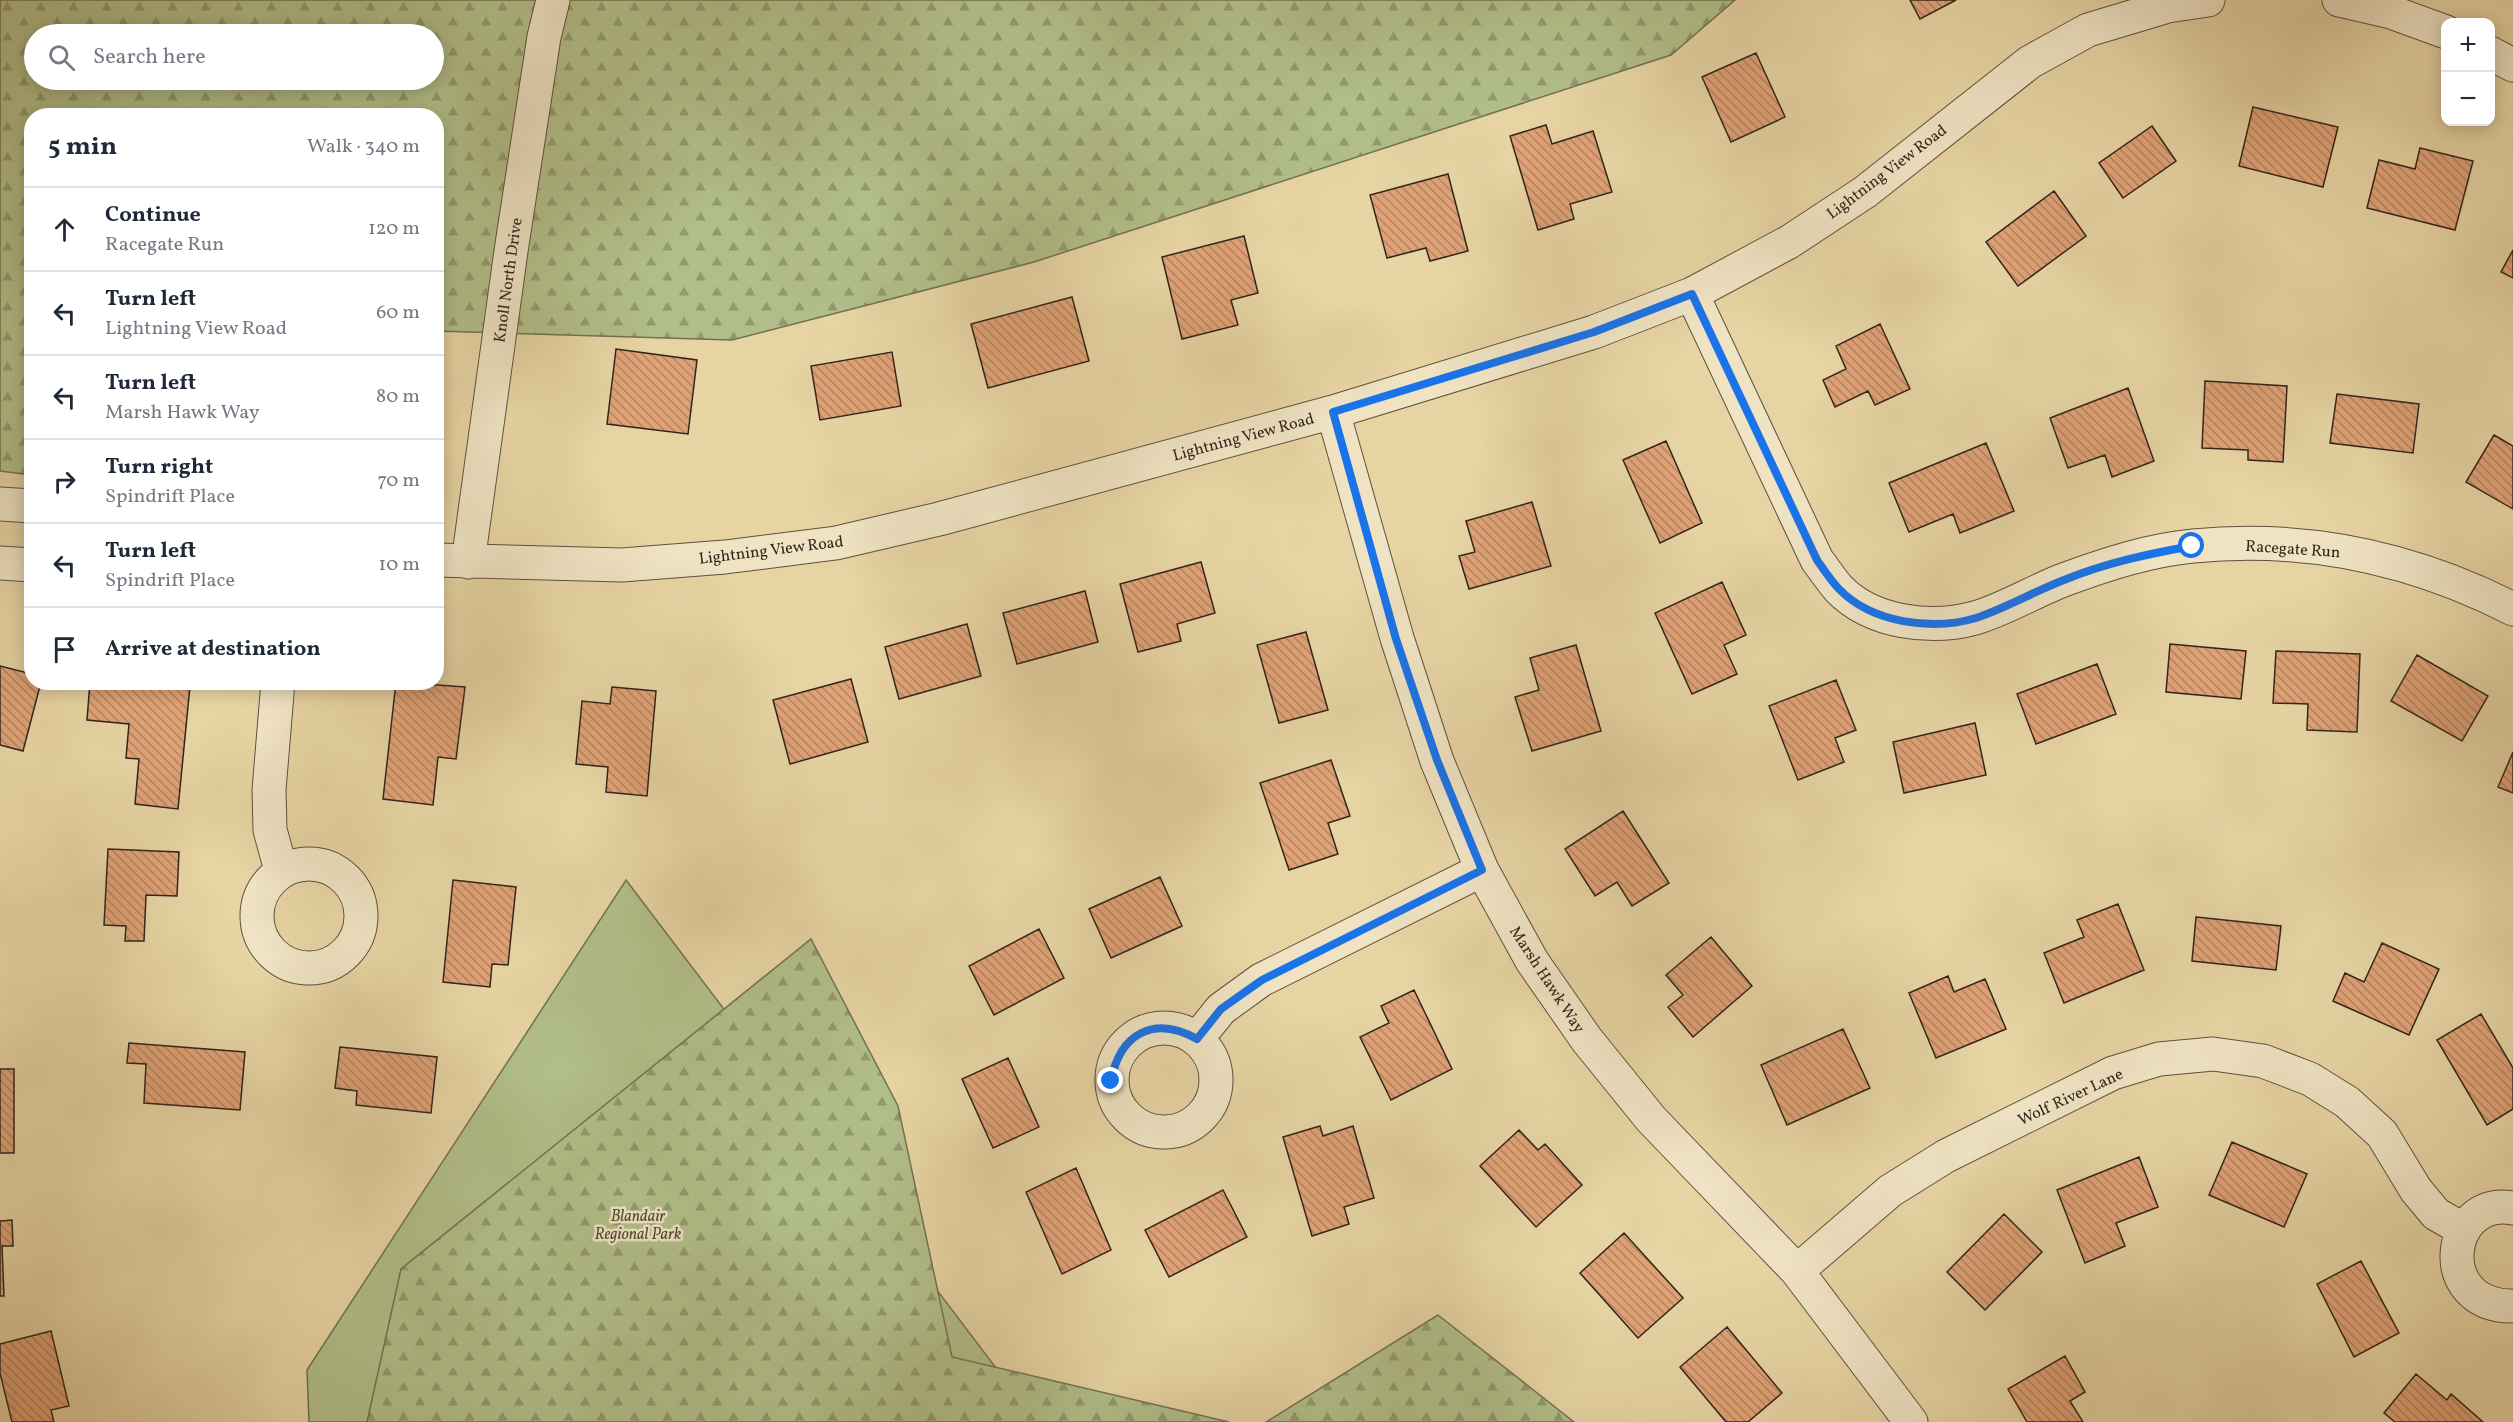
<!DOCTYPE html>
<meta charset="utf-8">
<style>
body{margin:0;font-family:Vollkorn,serif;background:#f6f6f7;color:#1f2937}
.controls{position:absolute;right:18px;top:18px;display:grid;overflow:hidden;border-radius:12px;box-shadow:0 3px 15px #0003}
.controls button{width:54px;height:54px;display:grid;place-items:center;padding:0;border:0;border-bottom:2px solid #e0e1e3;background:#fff;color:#1f2937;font:30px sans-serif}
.stop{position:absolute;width:18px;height:18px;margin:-14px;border:4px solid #1a73e8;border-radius:50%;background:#fff}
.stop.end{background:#1a73e8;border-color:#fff;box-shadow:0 2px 6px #0008}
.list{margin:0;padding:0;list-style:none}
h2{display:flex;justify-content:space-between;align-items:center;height:78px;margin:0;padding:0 24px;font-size:26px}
h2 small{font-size:20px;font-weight:400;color:#747a83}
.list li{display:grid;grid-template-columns:39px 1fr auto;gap:18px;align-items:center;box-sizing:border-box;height:84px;padding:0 24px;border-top:2px solid #e0e1e3}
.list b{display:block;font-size:22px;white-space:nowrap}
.list p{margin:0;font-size:20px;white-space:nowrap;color:#747a83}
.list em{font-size:20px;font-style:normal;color:#747a83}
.icon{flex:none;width:33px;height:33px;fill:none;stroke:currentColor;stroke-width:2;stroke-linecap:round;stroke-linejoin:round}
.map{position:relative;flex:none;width:2513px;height:1422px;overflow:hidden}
.search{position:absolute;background:#fff;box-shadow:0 3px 15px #0003;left:24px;top:24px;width:420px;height:66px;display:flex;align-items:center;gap:15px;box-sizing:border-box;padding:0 21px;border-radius:33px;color:#747a83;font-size:22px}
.panel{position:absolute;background:#fff;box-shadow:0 3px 15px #0003;left:24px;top:108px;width:420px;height:582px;border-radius:24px}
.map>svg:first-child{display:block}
</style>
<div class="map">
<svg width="2513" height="1422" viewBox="0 0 2513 1422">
<defs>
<pattern id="forest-firs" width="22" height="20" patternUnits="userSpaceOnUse" patternTransform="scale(1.5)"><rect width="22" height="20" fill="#b1be89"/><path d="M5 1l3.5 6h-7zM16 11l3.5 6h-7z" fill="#919a6f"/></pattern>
<pattern id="building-back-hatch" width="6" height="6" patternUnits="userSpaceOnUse" patternTransform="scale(1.5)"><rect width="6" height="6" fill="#dfa276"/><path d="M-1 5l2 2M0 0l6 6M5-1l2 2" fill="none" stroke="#b58460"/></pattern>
</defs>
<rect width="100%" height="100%" fill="#e7d4a3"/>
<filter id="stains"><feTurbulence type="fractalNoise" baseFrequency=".00333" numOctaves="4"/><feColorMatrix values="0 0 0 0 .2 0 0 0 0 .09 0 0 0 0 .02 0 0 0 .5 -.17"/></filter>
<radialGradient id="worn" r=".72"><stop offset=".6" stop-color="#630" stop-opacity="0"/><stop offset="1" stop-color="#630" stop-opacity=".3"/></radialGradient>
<!-- green -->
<path fill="#b1be89" stroke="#717252" stroke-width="1.5" d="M626 880 1037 1422H309L307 1370Z"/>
<!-- forest -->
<path fill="url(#forest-firs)" stroke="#717252" stroke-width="1.5" fill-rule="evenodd" d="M0 0H1735L1671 55 1034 262 732 340 437 331 436 116H32L31 475 0 471ZM34 34H434V80H34Z
M811 939 898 1106 952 1357 1229 1422H367L401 1269Z
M1438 1315 1574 1422H1266Z"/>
<!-- building -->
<path fill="url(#building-back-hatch)" stroke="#31251c" stroke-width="1.5" d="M1910 0H1956L1920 19Z
M1756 53 1785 117 1731 142 1702 77Z
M2253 107 2338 127 2323 187 2239 166Z
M1546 125 1552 144 1593 131 1612 192 1570 204 1574 219 1538 230 1510 136Z
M2152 126 2176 161 2123 198 2099 163Z
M2420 148 2473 161 2455 230 2367 208 2379 160 2415 169Z
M1448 174 1468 251 1430 261 1426 248 1387 258 1370 195Z
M2054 191 2086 236 2018 286 1986 242Z
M1244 236 1258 293 1231 300 1238 325 1182 339 1162 257Z
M2513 250V278L2501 272Z
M1072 297 1089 361 988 388 971 324Z
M1880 324 1910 389 1875 405 1868 391 1835 407 1823 380 1846 369 1836 346Z
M616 349 697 360 688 434 607 424Z
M892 352 901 406 820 420 811 366Z
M2205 381 2287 386 2283 462 2248 460V450L2202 448Z
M2128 388 2154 461 2112 477 2105 455 2068 468 2050 418Z
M2337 394 2419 404 2413 453 2330 443Z
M2494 435 2513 446V509L2466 482Z
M1666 441 1702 523 1660 543 1623 460Z
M1986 443 2014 511 1960 533 1953 514 1909 532 1889 483Z
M1532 502 1551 566 1469 589 1459 556 1475 552 1466 521Z
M1201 562 1215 613 1177 624 1181 641 1138 652 1120 584Z
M1722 582 1746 635 1724 645 1737 674 1692 694 1655 613Z
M1085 591 1098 642 1017 664 1003 613Z
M967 624 981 676 899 699 885 647Z
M1306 632 1328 710 1279 723 1257 645Z
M2170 644 2246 651 2241 699 2166 692Z
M1576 645 1601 731 1532 751 1515 697 1539 690 1530 658Z
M2276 651 2360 654 2357 732 2307 730 2308 704 2273 703Z
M2417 655 2488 696 2462 741 2391 701Z
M2097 664 2116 714 2036 744 2017 694Z
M0 666 32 674V682H41L23 751 0 745Z
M851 679 868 742 790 764 773 700Z
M1836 680 1856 730 1835 738 1844 762 1798 780 1769 706Z
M90 682H154L190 686 178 809 135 804 139 759 126 758 129 724 87 720Z
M396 682 465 687 456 759 438 757 433 805 383 799Z
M612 687 656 691 647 796 606 792 608 767 576 764 582 701 610 704Z
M1975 723 1986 775 1904 793 1893 742Z
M2513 752V793L2498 787Z
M1331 760 1350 816 1328 823 1338 854 1289 870 1260 783Z
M1623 811 1669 883 1632 906 1617 882 1595 896 1565 849Z
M108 849 179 852 177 896 146 895 144 941H125L126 926 104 925Z
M1160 877 1182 926 1111 958 1089 909Z
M453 880 516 887 508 965 492 964 490 987 443 982Z
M2118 904 2144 970 2064 1003 2044 953 2084 937 2077 920Z
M2196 917 2281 926 2276 970 2192 961Z
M1039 929 1064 978 994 1015 969 966Z
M1711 937 1752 986 1693 1037 1668 1007 1683 995 1666 975Z
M2382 943 2439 969 2409 1035 2333 1001 2345 973 2364 982Z
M1948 976 1954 992 1985 979 2006 1029 1936 1058 1909 993Z
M1414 990 1452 1069 1391 1100 1360 1037 1389 1023 1381 1006Z
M2481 1014 2513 1068V1109L2487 1125 2437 1040Z
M1843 1029 1870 1088 1787 1125 1761 1065Z
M129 1043 245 1052 240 1110 144 1103 146 1064 127 1063Z
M340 1047 437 1057 431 1113 356 1105 357 1091 335 1088Z
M1008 1058 1039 1127 993 1148 962 1079Z
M0 1069H14V1153H0Z
M1320 1126 1323 1136 1353 1126 1374 1198 1344 1207 1349 1224 1312 1236 1283 1137Z
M1519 1130 1538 1150 1545 1144 1582 1185 1536 1227 1480 1166Z
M2232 1142 2307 1174 2284 1227 2209 1195Z
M2139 1157 2158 1207 2116 1223 2125 1246 2085 1263 2057 1190Z
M1076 1168 1111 1250 1062 1274 1026 1192Z
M1223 1190 1247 1237 1169 1277 1145 1230Z
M2004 1214 2042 1252 1985 1310 1947 1272Z
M12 1220 13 1246H2L4 1296H0V1221Z
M1624 1233 1683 1298 1638 1338 1580 1273Z
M2361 1261 2399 1333 2354 1357 2317 1284Z
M1727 1327 1782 1393 1748 1422H1726L1680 1367Z
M51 1331 69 1406 51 1410 54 1422H12L0 1373V1344Z
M2065 1356 2085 1392 2070 1401 2083 1422H2027L2008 1389Z
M2416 1374 2447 1400 2451 1394 2483 1422H2395L2384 1413Z"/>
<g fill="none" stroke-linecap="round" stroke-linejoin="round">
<defs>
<path id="street" d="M2339 0 2391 12 2446 32
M2490 53 2513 65
M1692 294 1817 560C1824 569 1831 580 1839 589 1872 623 1931 630 1975 618 2006 609 2036 590 2066 579 2107 564 2150 550 2193 546 2305 535 2413 558 2513 609
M1333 412 1397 638 1437 761 1482 870 1532 961 1587 1040 1651 1119 1797 1271 1911 1422
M0 504 32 506
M436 560 622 565 725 557 836 543 939 519 1333 412 1594 332 1692 294 1789 242 1865 192 2030 62 2088 30 2168 6 2208 0
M468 562 511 251 544 37 553 0
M0 563 32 565
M278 682 269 790 270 830 281 870
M257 916a52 52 0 1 1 104 0a52 52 0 1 1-104 0Z
M1112 1080a52 52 0 1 1 104 0a52 52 0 1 1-104 0Z
M1197 1039 1221 1009 1261 980 1482 870
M2513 1208C2445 1196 2432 1307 2513 1306
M1797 1271 1890 1191 1946 1156 2113 1073 2159 1059 2213 1054 2263 1061 2310 1079 2347 1102 2382 1134 2416 1190 2436 1214 2464 1230"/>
</defs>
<!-- street casing -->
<use href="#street" stroke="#5e513e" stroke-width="35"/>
<!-- street -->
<use href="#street" stroke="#efe3c3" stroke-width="33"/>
</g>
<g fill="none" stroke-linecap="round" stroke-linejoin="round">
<!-- route -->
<path stroke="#1a73e8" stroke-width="8" d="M1111 1081C1120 1033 1154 1015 1197 1039L1221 1009 1262 980 1482 870 1437 760 1396 639 1333 412 1594 332 1692 294 1817 560C1824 570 1831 581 1839 589 1872 623 1932 631 1976 618 2006 608 2035 591 2064 580 2105 563 2148 554 2192 546"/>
</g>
<g text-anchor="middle" stroke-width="5" stroke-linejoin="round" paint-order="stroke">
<!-- street labels -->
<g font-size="16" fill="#31251c" stroke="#efe3c3">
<text transform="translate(1886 171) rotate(-37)" y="6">Lightning View Road</text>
<text transform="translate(507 280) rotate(-82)" y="6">Knoll North Drive</text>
<text transform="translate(1243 436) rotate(-15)" y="6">Lightning View Road</text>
<text transform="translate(2293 548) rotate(4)" y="6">Racegate Run</text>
<text transform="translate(771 549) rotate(-7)" y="6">Lightning View Road</text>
<text transform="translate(1548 979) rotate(57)" y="6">Marsh Hawk Way</text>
<text transform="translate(2070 1096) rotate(-25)" y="6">Wolf River Lane</text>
</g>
<!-- park labels -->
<g font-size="16" font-style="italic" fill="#514b37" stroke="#efe3c3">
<text x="638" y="1221">Blandair<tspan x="638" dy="18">Regional Park</tspan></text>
</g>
</g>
<rect width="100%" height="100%" filter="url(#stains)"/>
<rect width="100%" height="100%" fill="url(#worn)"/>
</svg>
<div class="controls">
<button>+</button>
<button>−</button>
</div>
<div class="stop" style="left:2192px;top:546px"></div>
<div class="stop end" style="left:1111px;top:1081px"></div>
<div class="search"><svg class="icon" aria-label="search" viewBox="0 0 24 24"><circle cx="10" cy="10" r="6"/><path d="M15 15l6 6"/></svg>Search here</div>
<section class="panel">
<h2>5 min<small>Walk · 340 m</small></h2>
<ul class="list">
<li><svg class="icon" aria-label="ahead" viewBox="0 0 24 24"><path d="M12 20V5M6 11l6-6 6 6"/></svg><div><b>Continue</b><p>Racegate Run</p></div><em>120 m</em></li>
<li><svg class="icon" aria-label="left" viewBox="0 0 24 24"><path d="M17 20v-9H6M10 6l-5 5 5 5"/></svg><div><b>Turn left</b><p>Lightning View Road</p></div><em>60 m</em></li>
<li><svg class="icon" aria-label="left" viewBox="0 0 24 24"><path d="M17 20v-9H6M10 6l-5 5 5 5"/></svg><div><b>Turn left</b><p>Marsh Hawk Way</p></div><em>80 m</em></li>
<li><svg class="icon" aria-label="right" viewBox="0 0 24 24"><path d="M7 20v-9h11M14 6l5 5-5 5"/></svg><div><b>Turn right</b><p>Spindrift Place</p></div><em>70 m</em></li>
<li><svg class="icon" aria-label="left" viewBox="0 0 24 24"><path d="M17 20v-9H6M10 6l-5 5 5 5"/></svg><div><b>Turn left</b><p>Spindrift Place</p></div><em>10 m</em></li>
<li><svg class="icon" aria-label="arrive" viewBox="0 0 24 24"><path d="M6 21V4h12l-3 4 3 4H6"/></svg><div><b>Arrive at destination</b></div></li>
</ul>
</section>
</div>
